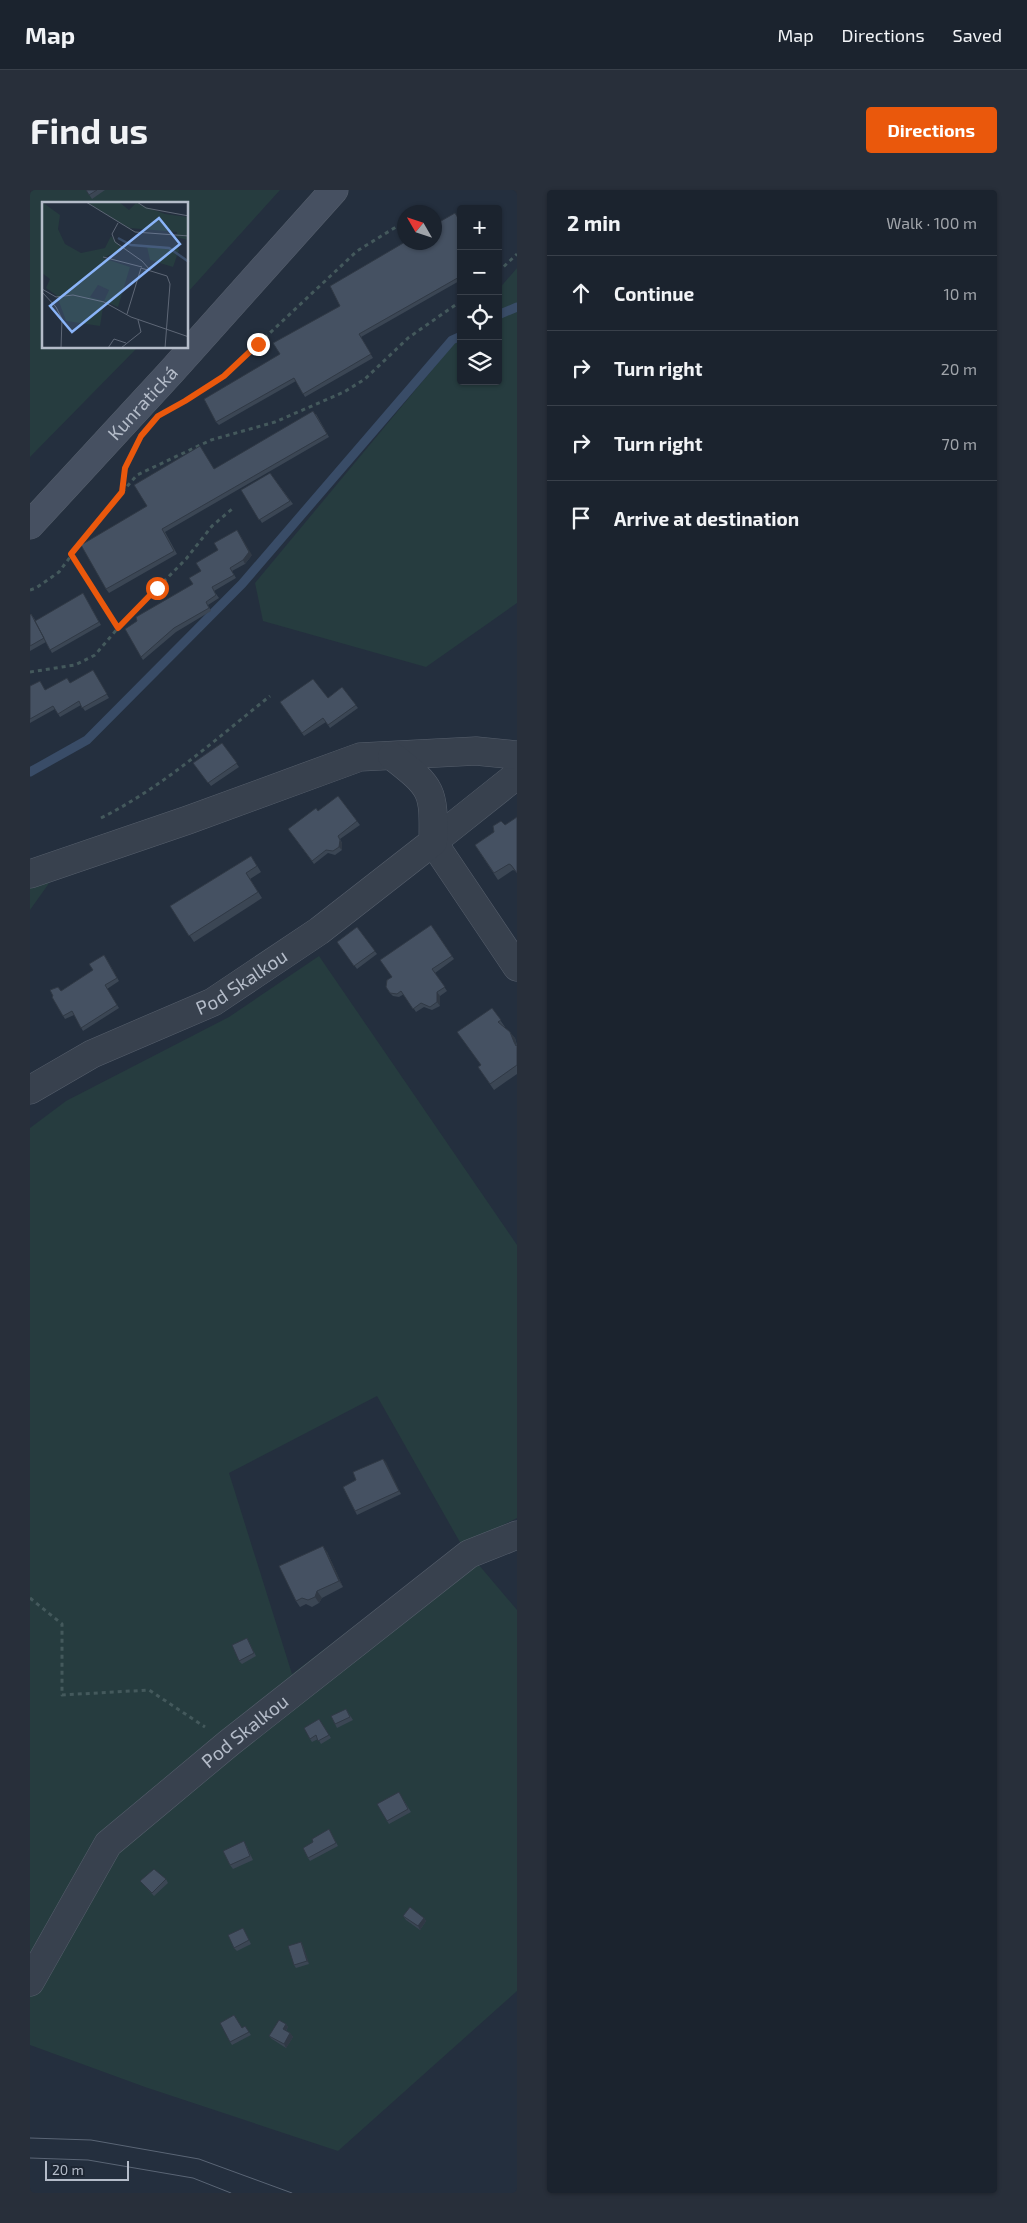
<!DOCTYPE html>
<meta charset="utf-8">
<style>
body{margin:0;font-family:"Exo 2",sans-serif;background:#282f3a;color:#f1f3f6}
.controls{position:absolute;right:15px;top:15px;display:grid;overflow:hidden;border-radius:5px;box-shadow:0 1px 4px #0004}
.controls button{width:45px;height:45px;display:grid;place-items:center;padding:0;border:0;border-bottom:1px solid #39404a;background:#1b232e;color:#f1f3f6;font:25px sans-serif}
.compass{position:absolute;left:367px;top:15px;width:45px;height:45px;border-radius:50%;background:#1b232e;box-shadow:0 1px 4px #0004;rotate:309deg}
.scale{position:absolute;left:15px;bottom:12px;width:84px;box-sizing:border-box;padding-left:5px;border:2px solid #b4bcc9;border-top:0;font-size:14px;line-height:18px;white-space:nowrap;color:#b4bcc9;-webkit-text-stroke:4px #1d2633;paint-order:stroke}
.stop{position:absolute;width:15px;height:15px;margin:-11px;border:4px solid #ea580c;border-radius:50%;background:#fff}
.stop.end{background:#ea580c;border-color:#fff;box-shadow:0 1px 5px #0008}
.list{margin:0;padding:0;list-style:none}
h2{display:flex;justify-content:space-between;align-items:center;height:65px;margin:0;padding:0 20px;font-size:21px}
h2 small{font-size:16px;font-weight:400;color:#a0a4aa}
.list li{display:grid;grid-template-columns:32px 1fr auto;gap:15px;align-items:center;box-sizing:border-box;height:75px;padding:0 20px;border-top:1px solid #39404a}
.list b{display:block;font-size:19px;white-space:nowrap}
.list em{font-size:16px;font-style:normal;color:#a0a4aa}
.icon{flex:none;width:28px;height:28px;fill:none;stroke:currentColor;stroke-width:2;stroke-linecap:round;stroke-linejoin:round}
.map{position:relative;flex:none;width:487px;height:2003px;overflow:hidden;border-radius:5px}
header{display:flex;align-items:center;gap:30px;box-sizing:border-box;height:70px;padding:0 25px;background:#1b232e;border-bottom:1px solid #39404a}
header strong{font-size:24px}
nav{display:flex;gap:28px;margin-inline-start:auto;font-size:18px}
.intro{display:flex;align-items:center;justify-content:space-between;box-sizing:border-box;height:120px;padding:0 30px}
h1{margin:0;font-size:35px}
.button{padding:12px 22px;border-radius:5px;background:#ea580c;color:#fff;font-size:18px;font-weight:700}
main{display:flex;gap:30px;padding:0 30px}
aside{flex:1;background:#1b232e;border-radius:5px;box-shadow:0 1px 4px #0004}
.map>svg:first-child{display:block}
</style>
<header>
<strong>Map</strong>
<nav><a>Map</a><a>Directions</a><a>Saved</a></nav>
</header>
<div class="intro"><h1>Find us</h1><a class="button">Directions</a></div>
<main>
<div class="map">
<svg width="487" height="2003" viewBox="0 0 487 2003">
<rect width="100%" height="100%" fill="#242f3e"/>
<!-- green -->
<path fill="#263c3f" fill-rule="evenodd" d="M0 0H250L158 102V14H14V158H107L0 267Z
M487 78V413L396 477 233 431 225 393 431 145V191H468V100Z
M22 689 0 720V693Z
M289 766 487 1055V1328L432 1355 487 1420V1801L308 1961 115 1897 0 1855V938L36 911 199 827ZM347 1206 431 1354 262 1484 199 1283Z"/>
<g fill="none" stroke-linecap="round" stroke-linejoin="round">
<!-- stream -->
<path stroke="#394c67" stroke-width="9" d="M468 125 487 117
M0 582 57 550 212 394 422 150 431 146"/>
<defs>
<g id="street">
<path d="M487 585 403 652 487 777"/>
<path d="M0 684 158 630 330 567 446 561 487 565"/>
<path id="s1" d="M0 900 62 864 183 812 289 741 403 652C404 600 403 598 362 566"/>
<path id="s2" d="M0 1792 78 1654 199 1553 439 1364 487 1345"/>
</g>
<g id="secondary">
<path id="s3" d="M0 335 141 182 304 0"/>
</g>
</defs>
<!-- street casing -->
<use href="#street" stroke="#565f6c" stroke-width="29"/>
<!-- secondary casing -->
<use href="#secondary" stroke="#565f6c" stroke-width="29"/>
<!-- path -->
<path stroke="#44595c" stroke-width="3" stroke-dasharray="4 4" stroke-linecap="butt" d="M393 22 397 20
M468 82 487 64
M153 212 194 186 327 61 374 32
M92 302 97 274
M41 364 88 438
M0 400 6 398 29 382 66 332 107 285 181 250 245 232 314 202 335 189 378 148 431 111
M0 482 45 475 65 465 88 438 156 369 182 336 202 319
M71 628C133 597 186 549 240 506
M0 1408 32 1434V1505L119 1500 175 1537"/>
<!-- street -->
<use href="#street" stroke="#38414e" stroke-width="28"/>
<!-- secondary -->
<use href="#secondary" stroke="#465061" stroke-width="28"/>
<!-- tram -->
<path stroke="#5a6575" stroke-width="1" d="M0 1948 61 1950 169 1969 262 2003
M0 1968 58 1970 163 1988 201 2003"/>
</g>
<!-- wall -->
<path fill="#3b4654" d="M56 0H75L62 9Z
M431 32V90L331 147 343 168 275 207 266 191 189 235 186 232 250 164 310 116Z
M286 224 299 247 135 342 147 364 79 403 76 399 184 279Z
M240 283 263 314 232 333 211 300Z
M222 365 215 374 202 381 206 388 184 401 189 408 178 415 181 421 146 442 113 470 111 467 107 431 163 394Z
M53 403 71 435 22 463 16 452 0 461V425L1 424 6 431Z
M65 484 79 508 55 521 51 515 30 527 25 519 0 533V496L16 500 40 493Z
M312 497 328 518 300 538 296 532 274 546 250 512 298 508Z
M192 553 209 577 181 596 163 573Z
M308 606 330 635 310 649 312 653V660L305 665 298 663 284 674 258 639 288 621Z
M464 642 485 681 483 680 468 690 445 655Z
M221 666 231 682 220 689 232 708 164 752 140 716Z
M401 735 424 769 405 783 417 801 410 806V816L402 820 394 817 386 822 374 804 369 807 363 806 360 803 362 787Z
M327 737 347 764 327 779 307 752Z
M76 768 89 791 77 799 89 818 53 841 44 825 35 829 22 807 63 780Z
M462 818 475 837H474L485 848 487 855V884L464 900 448 877 451 875Z
M353 1269 371 1304 327 1325 325 1321 326 1290Z
M297 1362 313 1397 292 1408 289 1413 282 1417 276 1414 270 1417 266 1411Z
M217 1448 226 1466 212 1474 209 1471Z
M316 1519 323 1530 307 1538 305 1534Z
M289 1529 301 1548 291 1554 288 1549 282 1552 280 1549Z
M371 1606 381 1622 359 1634 357 1631Z
M299 1639 308 1656 280 1671 278 1668 283 1652Z
M216 1655 223 1670 203 1679 200 1675Z
M136 1689 138 1693 124 1706 110 1691Z
M373 1726 394 1728 396 1731 390 1740 376 1730Z
M213 1738 221 1754 207 1761 204 1758Z
M271 1752 273 1756 279 1774 266 1778 264 1775Z
M206 1828 212 1838 215 1836 221 1845 202 1855 200 1852Z
M256 1834 258 1837 256 1841 260 1843 263 1847 256 1858 242 1849 239 1846Z"/>
<!-- shaded-wall -->
<path fill="#303945" d="M209 343 222 365 215 374 213 370Z
M310 650 312 653V660L309 657Z
M407 802 410 806V816L407 812Z
M480 842 485 848 487 857 484 852Z
M353 1269 356 1272 371 1304 369 1301Z
M293 1356 297 1362 313 1397 309 1391Z
M287 1401 292 1408 289 1413 285 1407Z
M394 1728 396 1731 390 1740 388 1736Z
M271 1752 273 1756 279 1774 277 1771Z
M256 1834 258 1837 255 1842 253 1839Z
M260 1843 263 1847 256 1858 254 1854Z"/>
<!-- building -->
<path fill="#455162" stroke="#303945" d="M56 0H67L59 5Z
M425 23 431 33V86L329 144 341 164 273 204 264 188 186 232 174 209 250 164 243 153 310 116 300 96 375 52H404V35Z
M283 221 297 244 132 339 144 361 76 399 51 355 117 316 104 295 170 256 184 279Z
M240 283 260 311 229 330 211 300Z
M207 340 219 362 213 370 200 378 204 385 182 397 186 405 176 412 179 418 144 438 111 467 95 439 107 431 106 427 163 394 159 388 171 381 166 373 188 360 184 353Z
M53 403 69 432 20 460 5 431Z
M1 424 14 448 0 456V425Z
M63 480 77 504 52 518 49 511 28 524 23 516 0 529V496L10 491 15 500 37 488 40 493Z
M283 489 298 508 312 497 326 515 298 535 293 528 272 543 250 512Z
M192 553 207 573 178 593 163 573Z
M308 606 327 631 308 646 310 650 309 657 303 661 296 660 282 671 258 639 286 618 288 621Z
M487 627V683L481 675 479 674 464 683 445 655 464 642 463 636 471 631 475 635Z
M221 666 227 676 216 683 228 702 159 746 140 716Z
M401 735 422 766 402 779 415 797 407 802V812L400 817 391 813 383 819 371 801 367 804 360 803 356 797 357 790 362 787 350 770Z
M327 737 345 761 324 776 307 752Z
M74 765 87 788 75 795 87 815 51 838 42 821 33 826 22 807 23 806 20 800 28 797 31 801 63 780 59 774Z
M462 818 471 830 468 832 480 842 484 852 486 856 487 855V875L460 894 448 877 451 875 427 842Z
M353 1269 369 1301 325 1321 313 1297 326 1290 323 1282Z
M293 1356 309 1391 287 1401 285 1407 278 1410 272 1408 266 1411 249 1376Z
M217 1448 224 1463 209 1471 202 1455Z
M316 1519 320 1527 305 1534 301 1526Z
M289 1529 299 1545 288 1551 286 1545 280 1549 274 1538Z
M369 1602 378 1619 357 1631 347 1614Z
M299 1639 306 1653 278 1668 273 1658 283 1652 282 1649Z
M214 1651 220 1666 200 1675 193 1661Z
M124 1679 136 1689 122 1703 110 1691Z
M380 1717 394 1728 388 1736 373 1726Z
M213 1738 219 1750 204 1758 198 1745Z
M271 1752 277 1771 264 1775 258 1756Z
M204 1825 212 1838 215 1836 219 1842 200 1852 190 1833Z
M249 1830 256 1834 253 1839 260 1843 254 1854 239 1846Z"/>
<g fill="none" stroke-linecap="round" stroke-linejoin="round">
<!-- route -->
<path stroke="#ea580c" stroke-width="6" d="M127 398 88 438 41 364 92 302 95 278 111 246 128 226 155 211 194 186 228 154"/>
</g>
<g text-anchor="middle" stroke-width="4.5" stroke-linejoin="round" paint-order="stroke">
<!-- street labels -->
<g font-size="19" fill="#b4bcc9" stroke="#1d2633">
<text dy="7" stroke="none"><textPath href="#s3" startOffset="166">Kunratická</textPath></text>
<text dy="7" stroke="none"><textPath href="#s1" startOffset="238">Pod Skalkou</textPath></text>
<text dy="7" stroke="none"><textPath href="#s2" startOffset="336">Pod Skalkou</textPath></text>
</g>
</g>
<!-- overview -->
<g transform="translate(12 12)">
<rect width="146" height="146" fill="#242f3e"/>
<path d="M0 0 18 13 16 27 23 42 39 51 63 46 69 34 80 47 61 56 88 65 76 105 62 99 58 124 24 119 15 94 4 86 8 77 0 71ZM56 83 67 88 62 99 48 95ZM44 0H77L87 8 94 1 123 12 146 15V38L134 35 135 30 87 26ZM105 45 135 46 137 48 131 65 108 58Z" fill="#263c3f" fill-rule="evenodd"/>
<path fill="none" stroke="#394c67" stroke-width="2.5" d="M76 36 89 43 127 46 147 60"/>
<path fill="none" stroke="#5e6776" stroke-width="1" d="M44 0 93 30 147 34M95 0 104 6 147 14M76 21 70 32 73 40 100 59 108 68M61 55 100 65M0 87 14 95 31 93 62 100 89 115 147 135M0 90 14 105 20 117 19 146M85 112 99 66 125 74 128 82 123 146M66 146 72 137 84 141M79 146 99 130 96 118"/>
<path fill="#8ab4f8" fill-opacity="0.15" stroke="#8ab4f8" stroke-width="2.5" d="M117 16 138 42 30 130 8 104Z"/>
<rect width="146" height="146" fill="none" stroke="#b4bcc9" stroke-width="2.5"/>
</g>
</svg>
<div class="controls">
<button>+</button>
<button>−</button>
<button><svg class="icon" aria-label="locate" viewBox="0 0 24 24"><circle cx="12" cy="12" r="6"/><path d="M12 2v4M12 18v4M2 12h4M18 12h4"/></svg></button>
<button><svg class="icon" aria-label="layers" viewBox="0 0 24 24"><path d="M12 4l9 5-9 5-9-5zM3 14l9 5 9-5"/></svg></button>
</div>
<svg class="compass" viewBox="-18 -18 36 36"><path d="M0-13l5 13h-10z" fill="#e53935"/><path d="M0 13l5-13h-10z" fill="#a0a4aa"/></svg>
<div class="scale">20 m</div>
<div class="stop" style="left:127px;top:398px"></div>
<div class="stop end" style="left:228px;top:154px"></div>
</div>
<aside>
<h2>2 min<small>Walk · 100 m</small></h2>
<ul class="list">
<li><svg class="icon" aria-label="ahead" viewBox="0 0 24 24"><path d="M12 20V5M6 11l6-6 6 6"/></svg><div><b>Continue</b></div><em>10 m</em></li>
<li><svg class="icon" aria-label="right" viewBox="0 0 24 24"><path d="M7 20v-9h11M14 6l5 5-5 5"/></svg><div><b>Turn right</b></div><em>20 m</em></li>
<li><svg class="icon" aria-label="right" viewBox="0 0 24 24"><path d="M7 20v-9h11M14 6l5 5-5 5"/></svg><div><b>Turn right</b></div><em>70 m</em></li>
<li><svg class="icon" aria-label="arrive" viewBox="0 0 24 24"><path d="M6 21V4h12l-3 4 3 4H6"/></svg><div><b>Arrive at destination</b></div></li>
</ul>
</aside>
</main>
